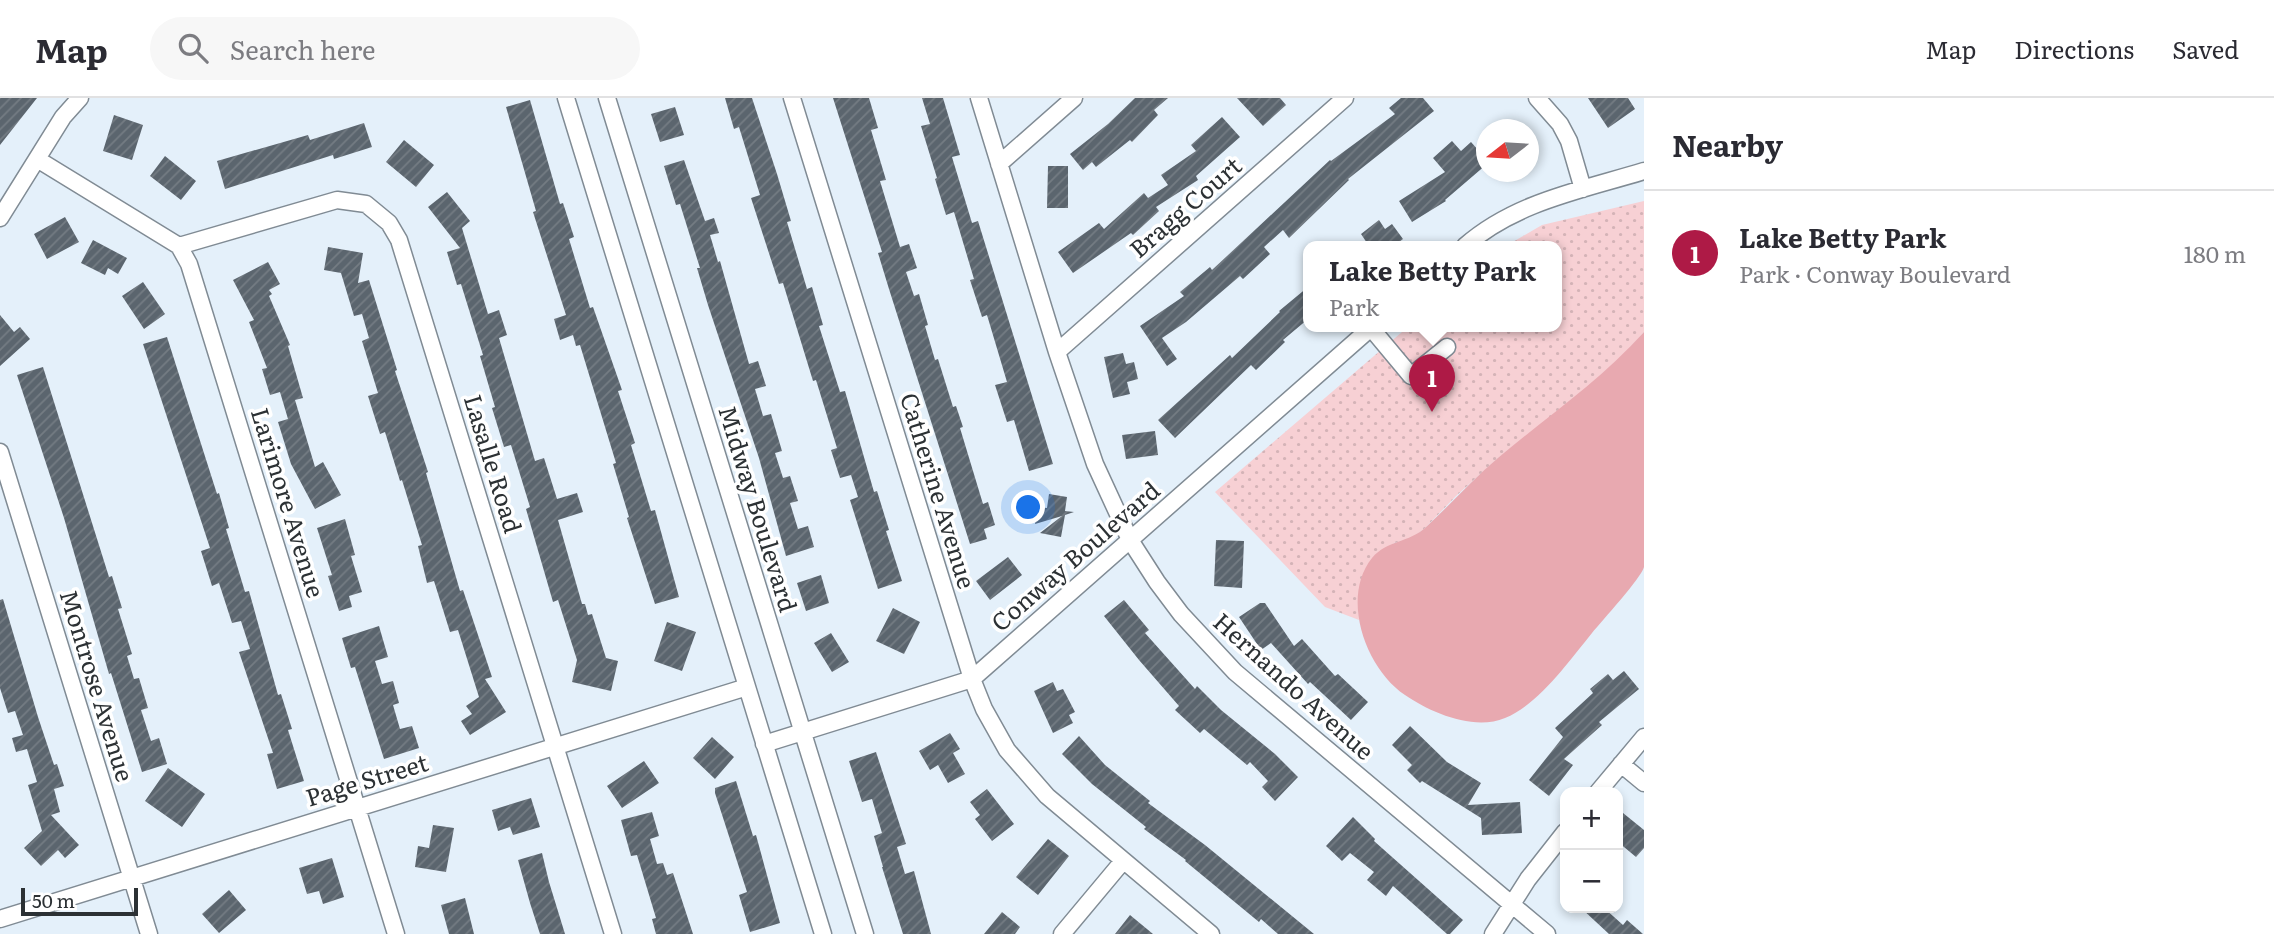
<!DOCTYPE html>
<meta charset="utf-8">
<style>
body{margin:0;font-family:Literata,serif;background:#f7f7f7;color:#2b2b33}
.controls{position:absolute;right:21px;bottom:21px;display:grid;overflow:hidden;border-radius:14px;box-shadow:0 4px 10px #0003}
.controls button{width:63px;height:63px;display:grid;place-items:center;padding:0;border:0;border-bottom:2px solid #e1e1e2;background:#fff;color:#2b2b33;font:35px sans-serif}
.compass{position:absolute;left:1476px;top:21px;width:63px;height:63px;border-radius:50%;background:#fff;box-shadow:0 4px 10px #0003;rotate:253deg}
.scale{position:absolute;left:21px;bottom:18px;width:117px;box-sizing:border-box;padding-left:7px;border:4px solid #2c3134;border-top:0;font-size:19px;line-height:24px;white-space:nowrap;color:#2c3134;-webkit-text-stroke:5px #fff;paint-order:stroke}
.you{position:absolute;left:1029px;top:410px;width:24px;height:24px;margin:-18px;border:5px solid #fff;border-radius:50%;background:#1a73e8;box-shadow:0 0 0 10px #1a73e833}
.badge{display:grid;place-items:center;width:46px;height:46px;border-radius:50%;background:#ae1a46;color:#fff;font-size:23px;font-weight:700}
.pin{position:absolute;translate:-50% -58px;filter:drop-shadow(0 2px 4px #0008)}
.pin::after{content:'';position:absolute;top:37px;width:24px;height:21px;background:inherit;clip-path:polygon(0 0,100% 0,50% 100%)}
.popup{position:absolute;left:1303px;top:143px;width:259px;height:91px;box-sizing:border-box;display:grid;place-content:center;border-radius:14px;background:#fff;filter:drop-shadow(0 2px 5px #0005);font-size:23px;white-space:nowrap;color:#7c7c81}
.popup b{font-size:26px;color:#2b2b33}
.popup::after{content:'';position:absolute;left:50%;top:100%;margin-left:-14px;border:14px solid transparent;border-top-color:#fff}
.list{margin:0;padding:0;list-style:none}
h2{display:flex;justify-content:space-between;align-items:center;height:91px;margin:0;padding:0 28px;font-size:30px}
h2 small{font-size:23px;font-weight:400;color:#7c7c81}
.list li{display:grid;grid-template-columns:46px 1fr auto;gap:21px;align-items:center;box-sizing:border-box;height:126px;padding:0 28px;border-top:2px solid #e1e1e2}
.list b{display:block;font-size:26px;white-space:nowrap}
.list p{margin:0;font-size:23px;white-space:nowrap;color:#7c7c81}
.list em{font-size:23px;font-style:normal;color:#7c7c81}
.icon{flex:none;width:38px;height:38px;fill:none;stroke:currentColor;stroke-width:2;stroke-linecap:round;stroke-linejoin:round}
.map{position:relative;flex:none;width:1644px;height:836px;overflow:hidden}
header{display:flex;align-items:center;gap:42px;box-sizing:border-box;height:98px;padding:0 35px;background:#fff;border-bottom:2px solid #e1e1e2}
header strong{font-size:33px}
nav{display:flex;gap:38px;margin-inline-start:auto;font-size:24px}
.search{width:490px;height:63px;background:#f7f7f7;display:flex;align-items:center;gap:18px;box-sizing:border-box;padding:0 24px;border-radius:38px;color:#7c7c81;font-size:26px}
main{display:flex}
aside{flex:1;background:#fff}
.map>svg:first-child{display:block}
</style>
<header>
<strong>Map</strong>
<div class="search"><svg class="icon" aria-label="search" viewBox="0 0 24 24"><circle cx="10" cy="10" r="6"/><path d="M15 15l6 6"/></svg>Search here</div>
<nav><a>Map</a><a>Directions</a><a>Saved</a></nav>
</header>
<main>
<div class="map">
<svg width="1644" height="836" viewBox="0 0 1644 836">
<defs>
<pattern id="park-dots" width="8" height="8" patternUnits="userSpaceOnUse" patternTransform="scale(1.75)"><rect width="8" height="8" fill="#f7d0d4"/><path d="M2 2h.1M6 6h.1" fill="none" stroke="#d4b3b7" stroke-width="1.8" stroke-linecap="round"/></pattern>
<pattern id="building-hatch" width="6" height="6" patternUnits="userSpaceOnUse" patternTransform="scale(1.75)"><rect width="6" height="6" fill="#5b656e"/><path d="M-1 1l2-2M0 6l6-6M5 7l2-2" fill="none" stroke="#747c83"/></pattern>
</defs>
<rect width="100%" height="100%" fill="#e4f0fa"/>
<!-- park -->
<path fill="url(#park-dots)" d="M1644 103V234L1625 255 1583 293 1498 360 1456 398 1425 430 1411 441 1394 445 1358 499 1359 522 1325 509 1215 394 1409 228H1556V148H1506L1542 127Z"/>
<!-- water -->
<path fill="#e8a9b0" d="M1644 234C1644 288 1644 341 1644 394 1644 418 1644 445 1644 469 1642 479 1601 524 1592 535 1570 562 1538 607 1505 620 1474 633 1431 615 1405 597 1366 571 1340 500 1372 460 1387 442 1409 445 1426 429 1451 406 1473 381 1499 359 1548 318 1601 282 1644 234Z"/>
<!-- building -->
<path fill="url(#building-hatch)" d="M0 0H37L0 47Z
M725 0H752L777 76 791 123 787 124 807 191 812 189 823 227 819 228 840 294 845 293 874 394 877 393 889 432 886 433 902 483 878 491 850 402 858 399 851 377 840 380 831 352 837 350 816 282 813 283 783 185 779 186 751 100 760 97 739 29 734 31Z
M833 0H869L878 30 871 32 886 82 880 83 900 149 909 146 917 170 906 174 914 198 919 196 928 227 925 228 935 262 938 261 953 309 956 308 963 329 960 330 983 406 988 404 995 427 984 431 987 441 970 446 889 191 878 155 882 154Z
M922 0H943L960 57 952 59 972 125 978 123 1053 366 1029 373 1014 322 1007 324 995 287 1007 284 987 217 982 219 970 182 974 181 954 114 946 117 935 81 937 80 921 28 930 26Z
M1135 0H1168L1154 12 1158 17 1132 44 1130 42 1096 69 1092 64 1083 72 1070 56 1108 26Z
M1237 0H1280L1286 7 1263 28Z
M1401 0H1423L1434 13 1348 81 1349 82 1289 140 1283 132 1264 149 1270 156 1243 181 1240 178 1186 224 1162 240 1177 261 1167 268 1140 228 1184 198 1180 194 1210 169 1212 172 1330 62 1331 63 1395 16 1389 10Z
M1588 0H1628L1635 11 1608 30Z
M530 2 560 106 563 105 574 139 569 141 590 210 593 209 622 292 618 293 635 345 631 347 651 413 655 412 679 499 655 506 627 420 629 419 613 366 616 365 580 247 576 248 573 237 560 242 554 221 566 217 533 114 536 113 506 9Z
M675 9 684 37 660 44 651 16Z
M114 17 143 27 132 62 103 53Z
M1222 19 1240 39 1196 78 1198 82 1156 109 1159 113 1133 137 1131 135 1073 175 1058 154 1099 125 1104 131 1144 95 1148 100 1168 87 1161 77 1196 53 1191 47Z
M364 25 372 49 334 61 333 57 225 91 217 63 308 37 310 42Z
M404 42 434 67 416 89 386 64Z
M1452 43 1461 53 1471 44 1487 62V66L1445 102 1446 103 1412 124 1399 103 1445 74 1433 60Z
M165 58 196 83 181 102 150 78Z
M684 62 705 123 714 120 719 135 710 137 718 164 720 163 749 266 758 263 766 288 755 291 763 318 771 316 782 353 775 355 783 380 790 378 798 403 790 405 798 431 808 428 814 449 786 458 759 360 708 207 697 170H700L680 106 676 107 664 68Z
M1048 68H1068V110H1047Z
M447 94 470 123 462 130 488 216 499 212 507 237 499 240 535 363 544 360 557 401 577 395 583 414 558 422 582 506H585L588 517 592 516 606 560 618 563 611 593 572 584 577 562 558 502 553 504 526 411 530 409 511 347 504 349 492 310 495 309 480 258 483 257 461 186 457 187 447 154 460 150 428 109Z
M65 119 79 144 47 161 34 136Z
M1379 122 1385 131 1392 126 1403 141 1394 148H1369L1361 136Z
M93 142 127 160 118 176 108 170 105 177 81 165Z
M328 149 363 155 358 185 369 182 397 272 395 273 428 374 426 375 460 493 463 492 492 579 485 581 506 614 470 637 461 623 472 616 466 608 479 599 458 532 450 534 434 483 427 485 418 448 422 447 402 382 400 383 385 334 380 336 368 298 378 295 362 243 369 240 362 216 354 218 341 175 324 172Z
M268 164 280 186 269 192 272 196 269 198 290 247 288 248 303 300 295 302 315 369 323 364 341 397 315 411 291 366 278 324 288 321 280 294 270 297 262 271 267 270 249 224 254 222 233 182Z
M143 184 165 216 144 231 122 198Z
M1308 189V221L1283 242 1285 244 1256 272 1251 267 1175 340 1158 322 1230 257 1232 260 1280 214 1279 213Z
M0 217 14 234 20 229 30 241 0 268Z
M167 239 217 396 219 395 229 430 226 431 245 494 249 493 278 597 281 596 292 631 288 632 304 683 277 691 267 656 273 655 239 554 250 551 241 523 232 525 219 485 212 488 201 453 210 450 143 246Z
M1123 255 1126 266 1134 264 1138 281 1127 284 1130 296 1113 300 1104 259Z
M43 269 109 479 112 478 122 510 118 511 132 556 127 558 134 581 139 580 148 610 141 612 151 643 159 640 167 666 142 674 111 575 109 576 64 420 17 277Z
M1155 333 1158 357 1126 361 1122 337Z
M1049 396 1067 399 1065 413 1074 414 1065 417 1061 439 1040 435 1062 418 1035 426 1038 409 1047 410Z
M345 421 355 457 351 458 362 494 349 498 352 509 339 513 328 478 332 477 317 430Z
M1216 442 1244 443 1242 490 1214 488Z
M1008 459 1022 477 990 502 976 483Z
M821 477 829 505 806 513 797 485Z
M3 501 38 619 54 667 57 666 64 688 54 691 60 714 51 717 79 747 65 760 58 752 41 768 24 750 42 733 28 687 37 684 27 651 16 654 12 640 23 637 15 613 8 615 0 590V502Z
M1124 502 1149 532 1145 535 1195 591 1197 588 1221 612 1275 656 1298 679 1275 703 1262 689 1268 683 1250 664 1247 667 1204 631 1200 635 1175 612 1179 608 1139 562 1104 518Z
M1260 505H1265L1294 548 1302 541 1335 578 1338 576 1368 604 1351 622 1310 584 1308 586 1271 545 1261 552 1239 519Z
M893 510 920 524 904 556 876 543Z
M667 524 696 534 682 573 654 563Z
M379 528 388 559 375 563 382 586 393 583 399 605 393 607 400 631 412 628 419 650 384 661 355 569 351 570 342 540Z
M831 535 849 564 832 574 814 545Z
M1624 573 1639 591 1599 624 1602 627 1564 661 1573 667 1549 698 1529 682 1563 639 1555 630 1593 595 1590 591 1608 576 1613 582Z
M1053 584 1057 593 1063 591 1075 614 1069 617 1073 625 1053 635 1034 593Z
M1410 628 1447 664 1481 685 1468 707 1520 704 1522 735 1482 737 1481 720 1422 683 1420 685 1407 672 1412 667 1392 647Z
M950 635 960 651 953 655 965 676 948 685 938 667 930 672 919 653Z
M1079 638 1105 667 1150 703 1148 705 1205 747 1314 836H1278L1261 821 1259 824 1185 763 1186 762 1144 731 1146 729 1092 686 1062 656Z
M712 639 734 659 715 681 693 660Z
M876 654 906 746 897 749 905 776 914 773 931 836H903L882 769H883L874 738 882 735 872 701 862 704 849 663Z
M644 663 659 685 622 710 607 688Z
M168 670 205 696 182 729 145 703Z
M736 683 753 738 756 737 780 825 750 834 739 797 747 794 715 695V690Z
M987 691 1014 726 992 743 975 721 980 717 970 704Z
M531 700 540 729 513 737 510 729 498 733 492 712Z
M652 714 659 738 650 741 657 766 663 765 667 777 673 775 693 836H656L652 821 656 820 637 757 631 758 621 722Z
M1623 715 1644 732V750L1636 759 1618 744V721Z
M1353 719 1375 741 1374 743 1463 822 1450 836H1447L1393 788 1386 798 1367 782 1374 774 1350 755 1342 763 1326 748Z
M433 727 454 730 446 774 415 769 418 748 429 750Z
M1048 741 1069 758 1038 797 1016 779Z
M542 755 549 784 565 836H540L530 805 518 762Z
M332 760 344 799 323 806 319 793 307 796 299 770Z
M229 792 246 812 219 835 202 816Z
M465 800 474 836H449L441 807Z
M1581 810H1604L1623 827 1627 822 1643 836H1609Z
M1002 814 1020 829 1015 836H984Z
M1130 817 1153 836H1115Z"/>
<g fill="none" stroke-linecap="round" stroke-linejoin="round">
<defs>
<path id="minor" d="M566 0 823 836
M607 0 865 836
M792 0 972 581 984 611 1007 652 1047 698 1211 836
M979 0 1057 254 1095 366 1130 442 1157 484 1181 516 1235 574 1547 836
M1537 0 1560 26 1569 43 1583 91
M37 61 179 148 189 166 396 836
M999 66 1074 0
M0 120 63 19 80 0
M179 148 337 102 366 106 389 125 399 142 613 836
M1465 148C1515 104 1582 92 1644 73
M1371 230 1411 278 1447 249
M1057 254 1345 0
M0 354 149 836
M764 646 972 581 1373 228
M1621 666 1644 685
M1598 694 1644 639
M0 821 747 589
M1062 836 1123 763
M1493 836 1528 781 1565 734"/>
</defs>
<!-- minor casing -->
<use href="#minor" stroke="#808b94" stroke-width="19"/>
<!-- minor -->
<use href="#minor" stroke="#fff" stroke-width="16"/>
</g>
<g text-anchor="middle" stroke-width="7" stroke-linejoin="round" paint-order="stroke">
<!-- street labels -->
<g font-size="24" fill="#2c3134" stroke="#fff">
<text transform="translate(1186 110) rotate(-41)" y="8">Bragg Court</text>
<text transform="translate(492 366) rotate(73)" y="8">Lasalle Road</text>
<text transform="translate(937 393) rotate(73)" y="8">Catherine Avenue</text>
<text transform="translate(287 405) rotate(73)" y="8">Larimore Avenue</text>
<text transform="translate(757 411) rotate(73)" y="8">Midway Boulevard</text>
<text transform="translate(1076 459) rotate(-41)" y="8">Conway Boulevard</text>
<text transform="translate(96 588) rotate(73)" y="8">Montrose Avenue</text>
<text transform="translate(1293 589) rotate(42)" y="8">Hernando Avenue</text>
<text transform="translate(367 683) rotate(-17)" y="8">Page Street</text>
</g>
</g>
</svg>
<div class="controls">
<button>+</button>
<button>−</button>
</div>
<svg class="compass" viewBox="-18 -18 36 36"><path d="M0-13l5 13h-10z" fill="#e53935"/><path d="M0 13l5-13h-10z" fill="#7c7c81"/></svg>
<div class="scale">50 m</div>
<div class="you"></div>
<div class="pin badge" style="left:1432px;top:314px">1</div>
<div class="popup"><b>Lake Betty Park</b>Park</div>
</div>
<aside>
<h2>Nearby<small></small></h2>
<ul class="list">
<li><span class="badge">1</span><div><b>Lake Betty Park</b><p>Park · Conway Boulevard</p></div><em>180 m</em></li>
</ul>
</aside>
</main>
